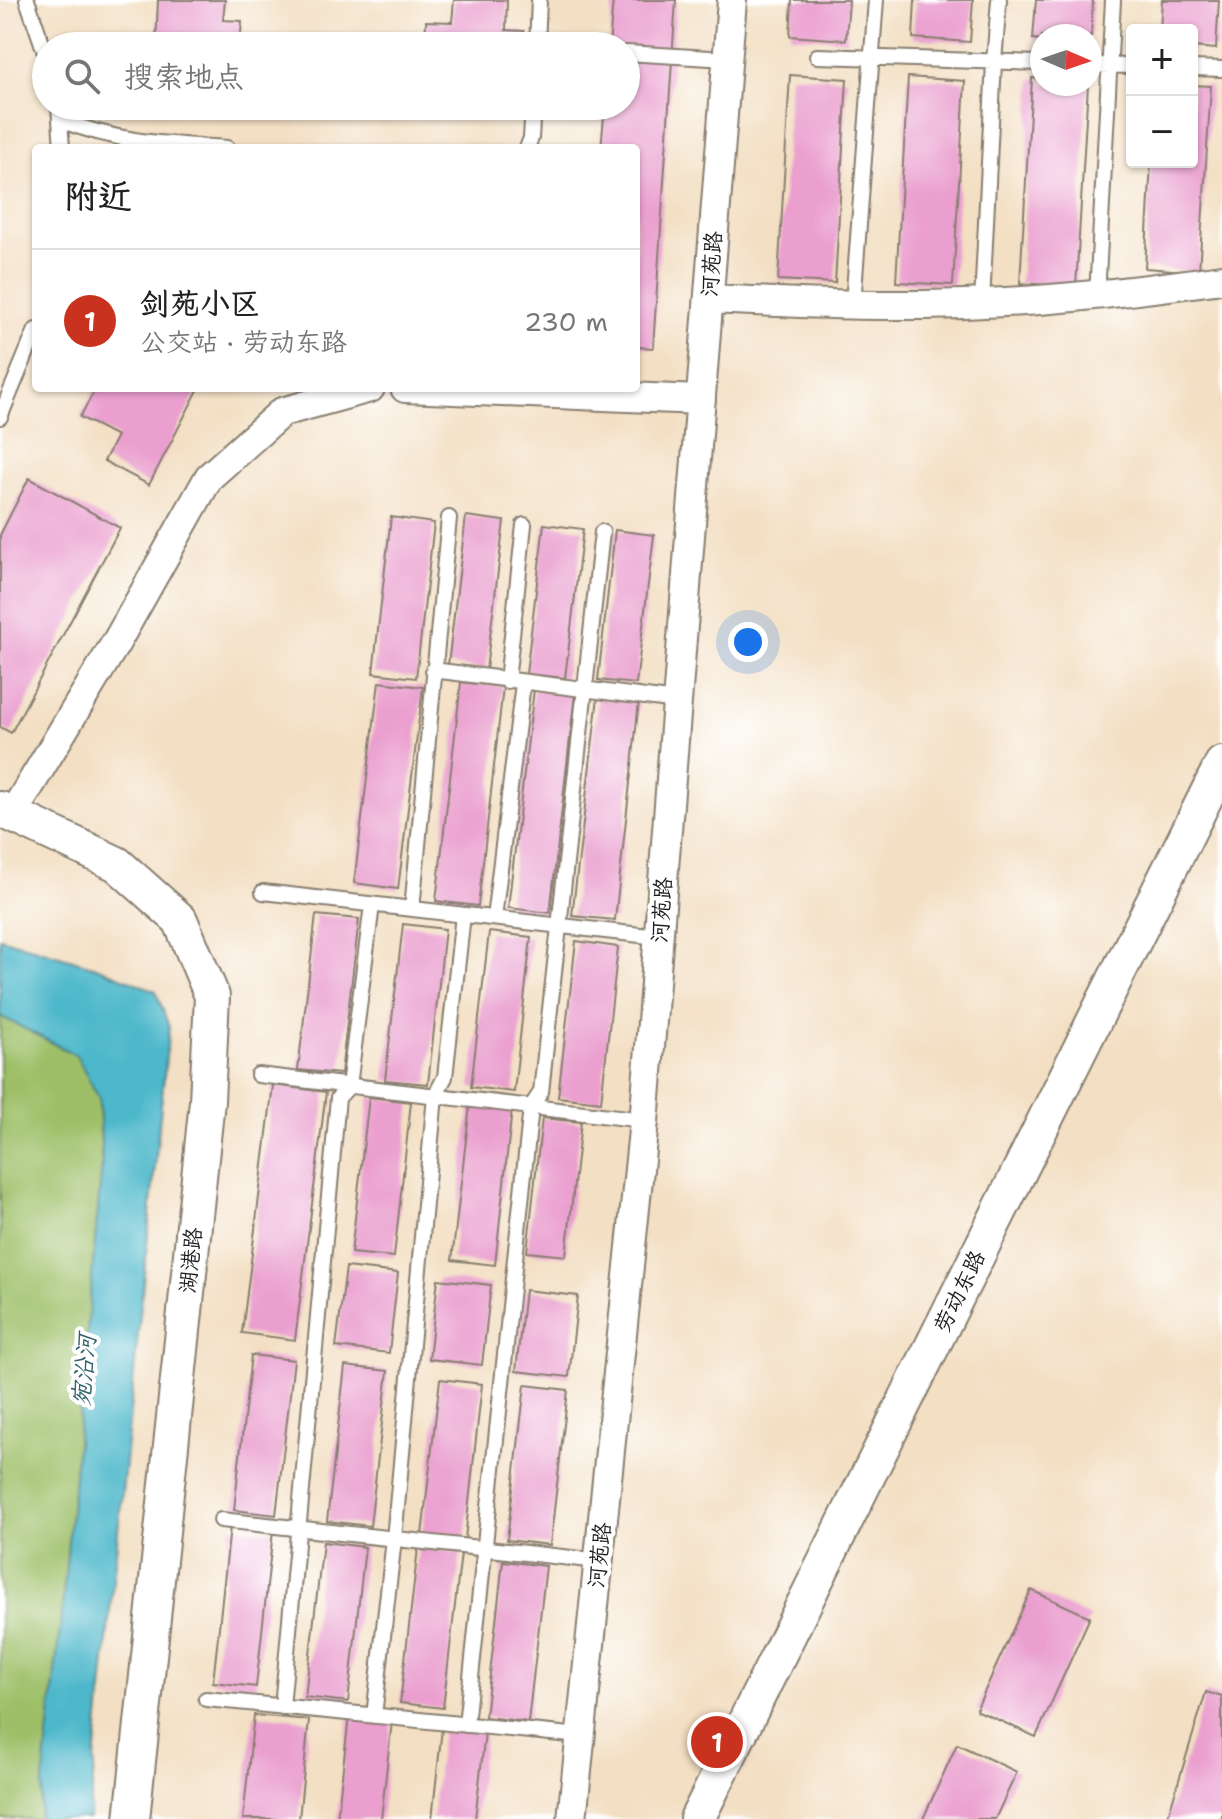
<!DOCTYPE html>
<html lang="zh">
<meta charset="utf-8">
<style>
body{margin:0;font-family:"Shantell Sans","LXGW WenKai TC",sans-serif;background:#f6f6f6;color:#222}
.controls{position:absolute;right:24px;top:24px;display:grid;overflow:hidden;border-radius:8px;box-shadow:0 2px 6px #0004}
.controls button{width:72px;height:72px;display:grid;place-items:center;padding:0;border:0;border-bottom:2px solid #e0e0e0;background:#fff;color:#222;font:40px sans-serif}
.compass{position:absolute;left:1030px;top:24px;width:72px;height:72px;border-radius:50%;background:#fff;box-shadow:0 2px 6px #0004;rotate:92deg}
.you{position:absolute;left:748px;top:642px;width:28px;height:28px;margin:-20px;border:6px solid #fff;border-radius:50%;background:#1a73e8;box-shadow:0 0 0 12px #1a73e833}
.badge{display:grid;place-items:center;width:52px;height:52px;border-radius:50%;background:#c8321e;color:#fff;font-size:26px;font-weight:700}
.pin{position:absolute;translate:-50% -50%;border:4px solid #fff;box-shadow:0 2px 8px #0006}
.list{margin:0;padding:0;list-style:none}
h2{display:flex;justify-content:space-between;align-items:center;height:104px;margin:0;padding:0 32px;font-size:34px}
h2 small{font-size:26px;font-weight:400;color:#767676}
.list li{display:grid;grid-template-columns:52px 1fr auto;gap:24px;align-items:center;box-sizing:border-box;height:144px;padding:0 32px;border-top:2px solid #e0e0e0}
.list b{display:block;font-size:30px;white-space:nowrap}
.list p{margin:0;font-size:26px;white-space:nowrap;color:#767676}
.list em{font-size:26px;font-style:normal;color:#767676}
.icon{flex:none;width:44px;height:44px;fill:none;stroke:currentColor;stroke-width:2;stroke-linecap:round;stroke-linejoin:round}
.map{position:relative;flex:none;width:1222px;height:1819px;overflow:hidden}
.search{position:absolute;background:#fff;box-shadow:0 2px 6px #0004;left:32px;top:32px;width:608px;height:88px;display:flex;align-items:center;gap:20px;box-sizing:border-box;padding:0 28px;border-radius:44px;color:#767676;font-size:30px}
.panel{position:absolute;background:#fff;box-shadow:0 2px 6px #0004;left:32px;top:144px;width:608px;height:248px;border-radius:8px}
.map>svg:first-child{display:block}
</style>
<div class="map">
<svg width="1222" height="1819" viewBox="0 0 1222 1819">
<rect width="100%" height="100%" fill="#fff"/>
<filter id="ink" filterUnits="userSpaceOnUse"><feTurbulence type="fractalNoise" baseFrequency=".0125" numOctaves="2"/><feDisplacementMap in="SourceGraphic" scale="16" xChannelSelector="R" yChannelSelector="G"/><feConvolveMatrix kernelMatrix="1 2 1 2 8 2 1 2 1" color-interpolation-filters="sRGB"/></filter>
<filter id="wash" filterUnits="userSpaceOnUse"><feTurbulence type="fractalNoise" baseFrequency=".006" numOctaves="4" result="noise"/><feDisplacementMap in="SourceGraphic" scale="32" xChannelSelector="R" yChannelSelector="G"/><feGaussianBlur stdDeviation="1.8" result="paint"/><feColorMatrix in="noise" values="0 0 0 0 0 0 0 0 0 0 0 0 0 0 0 0 0 1.4 0 .05"/><feComposite in="paint" operator="in"/></filter>
<g filter="url(#wash)">
<rect width="100%" height="100%" fill="#f3dfc3"/>
<!-- green -->
<path fill="#9ebf68" stroke="#5d6e42" stroke-width="2" d="M0 1016 76 1055 99 1098 102 1164 71 1819H0Z"/>
<!-- water -->
<path fill="#4eb8cb" stroke="#356a74" stroke-width="2" d="M0 938 96 967 156 991 169 1027 89 1819H39L62 1609 102 1164 99 1098 76 1055 0 1016Z"/>
<g id="blocks">
<!-- building -->
<path fill="#ea9fcf" d="M158 0H225L223 20 242 21 240 44 156 46Z
M454 0H507L506 30 524 31 523 46H425L426 21 452 22Z
M613 0H676L653 348 636 347V148H601L605 106H626V46H609Z
M792 0H849L846 40 790 36Z
M915 0H973L970 42 913 38Z
M1036 0H1093L1091 36H1042V40L1033 39Z
M1162 0H1219L1216 49 1192 47V30H1160Z
M790 75 847 79 835 283 778 280Z
M908 77 965 81 953 285 896 282Z
M1032 78 1042 79V84H1088L1076 287 1020 283Z
M1192 85 1211 86 1199 272 1145 268 1151 162H1192Z
M469 106H503L502 114 469 113Z
M96 388H199L149 485 104 461 117 436 80 417Z
M29 478 120 528 11 733 0 727V535Z
M466 516 504 521 486 670 448 665Z
M391 517 434 523 416 678 373 673Z
M544 524 583 529 565 678 526 674Z
M615 530 654 535 636 684 598 680Z
M379 682 423 687 398 889 354 883Z
M461 682 503 687 478 906 436 901Z
M534 689 575 694 550 913 508 908Z
M598 697 639 701 615 920 572 916Z
M316 915 359 919 341 1074 298 1070Z
M403 924 445 929 428 1084 385 1080Z
M489 932 531 937 514 1092 471 1087Z
M576 941 618 947 601 1102 558 1097Z
M273 1085 326 1092 295 1340 242 1333Z
M369 1097 411 1102 394 1257 351 1253Z
M470 1105 512 1109 495 1265 452 1260Z
M542 1118 581 1122 566 1256 527 1252Z
M346 1267 398 1273 389 1353 336 1347Z
M438 1279 491 1285 482 1365 429 1359Z
M525 1290 578 1296 569 1377 516 1371Z
M251 1355 294 1360 276 1515 234 1510Z
M345 1366 388 1371 370 1526 327 1521Z
M440 1379 482 1384 465 1539 422 1535Z
M525 1385 568 1390 550 1545 507 1540Z
M230 1527 273 1531 256 1687 213 1682Z
M323 1542 365 1547 348 1702 305 1697Z
M418 1548 461 1553 443 1708 400 1703Z
M503 1561 546 1566 528 1722 485 1717Z
M1031 1590 1090 1617 1036 1737 976 1710Z
M1206 1692 1222 1697V1819H1167Z
M254 1715 309 1720 299 1819H243Z
M349 1716 392 1721 381 1819H337Z
M442 1728 485 1733 475 1819H432Z
M957 1744 1017 1772 995 1819H923Z"/>
</g>
</g>
<g filter="url(#ink)">
<use href="#blocks" fill-opacity="0" stroke="#887e70" stroke-width="2"/>
<g fill="none" stroke-linecap="round" stroke-linejoin="round">
<defs>
<path id="service" d="M27 0 46 55
M537 46 539 0
M626 53 727 59
M817 56 1042 63
M1090 65 1132 66
M1192 68 1222 69
M59 106 62 148
M60 120C120 143 164 144 227 148
M527 148 531 138 533 106
M1097 296 1113 0
M982 303 994 62 999 0
M853 304 876 0
M0 417 36 330
M433 670 677 701
M507 681 524 525
M263 892 658 937
M412 909 449 518
M494 918 523 683
M258 1075 644 1120
M221 1520 599 1561
M206 1699 581 1736
M282 1707 338 1098 349 1086 372 905
M374 1716 394 1539 435 1096 445 1077 463 915
M466 1725 531 1107 541 1092 602 532"/>
<path id="minor" d="M709 299C800 303 893 308 984 303 1064 300 1143 290 1222 279
M405 388 701 400
M12 815 117 641 209 477 282 412 370 388
M572 1819 645 1111 732 0"/>
<path id="tertiary" d="M0 809 117 864 180 920 212 996 207 1101 132 1819
M697 1819 1222 764"/>
</defs>
<!-- service casing -->
<use href="#service" stroke="#887e70" stroke-width="18"/>
<!-- minor casing -->
<use href="#minor" stroke="#887e70" stroke-width="32"/>
<!-- tertiary casing -->
<use href="#tertiary" stroke="#887e70" stroke-width="38"/>
<!-- service -->
<use href="#service" stroke="#fff" stroke-width="14"/>
<!-- minor -->
<use href="#minor" stroke="#fff" stroke-width="28"/>
<!-- tertiary -->
<use href="#tertiary" stroke="#fff" stroke-width="34"/>
</g>
</g>
<g text-anchor="middle" stroke-width="8" stroke-linejoin="round" paint-order="stroke">
<!-- street labels -->
<g font-size="22" fill="#1c1c1c" stroke="#fff">
<text transform="translate(711 264) rotate(-86)" y="8">河苑路</text>
<text transform="translate(661 910) rotate(-86)" y="8">河苑路</text>
<text transform="translate(190 1260) rotate(-84)" y="8">湖港路</text>
<text transform="translate(959 1291) rotate(-64)" y="8">劳动东路</text>
<text transform="translate(599 1555) rotate(-84)" y="8">河苑路</text>
</g>
<!-- water labels -->
<g font-size="24" font-style="italic" fill="#32626b" stroke="#fff">
<text transform="translate(84 1370) rotate(-85)" y="8">宛沿河</text>
</g>
</g>
</svg>
<div class="controls">
<button>+</button>
<button>−</button>
</div>
<svg class="compass" viewBox="-18 -18 36 36"><path d="M0-13l5 13h-10z" fill="#e53935"/><path d="M0 13l5-13h-10z" fill="#767676"/></svg>
<div class="you"></div>
<div class="pin badge" style="left:717px;top:1742px">1</div>
<div class="search"><svg class="icon" aria-label="search" viewBox="0 0 24 24"><circle cx="10" cy="10" r="6"/><path d="M15 15l6 6"/></svg>搜索地点</div>
<section class="panel">
<h2>附近<small></small></h2>
<ul class="list">
<li><span class="badge">1</span><div><b>剑苑小区</b><p>公交站 · 劳动东路</p></div><em>230 m</em></li>
</ul>
</section>
</div>
